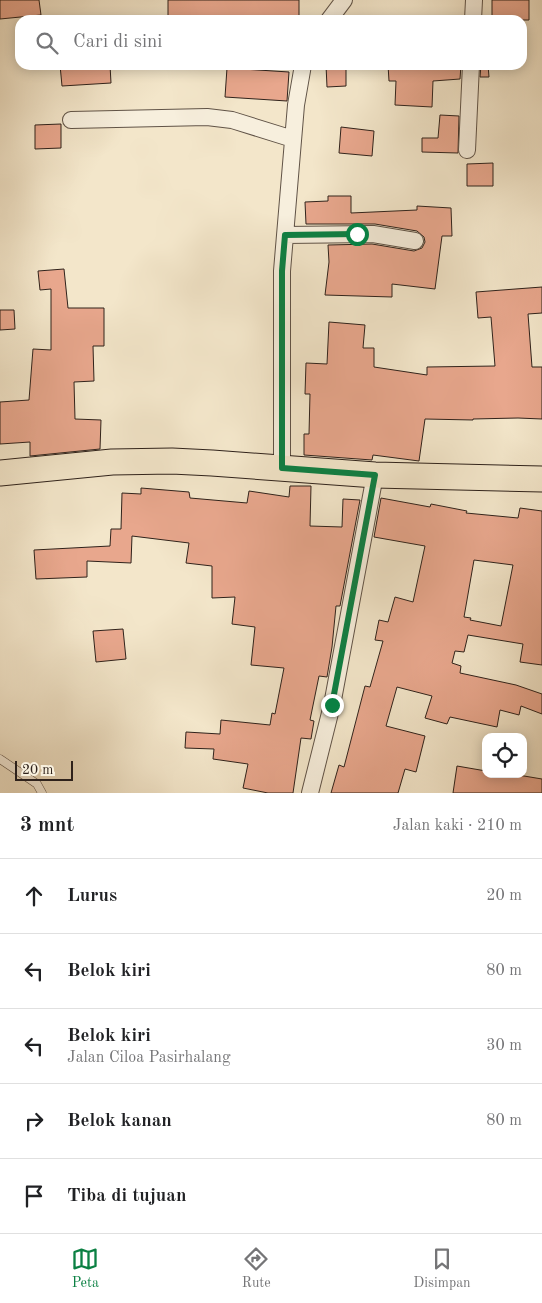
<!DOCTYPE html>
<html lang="id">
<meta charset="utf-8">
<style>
body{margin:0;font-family:"Old Standard TT",serif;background:#f2f2f2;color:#202124}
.controls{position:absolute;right:15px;bottom:15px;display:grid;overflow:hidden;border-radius:10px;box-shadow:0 2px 12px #0003}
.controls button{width:45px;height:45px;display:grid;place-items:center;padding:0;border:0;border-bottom:1px solid #e0e0e0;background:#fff;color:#202124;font:25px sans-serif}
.scale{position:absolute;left:15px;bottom:12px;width:58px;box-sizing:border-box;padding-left:5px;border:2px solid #2f221b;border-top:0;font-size:14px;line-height:18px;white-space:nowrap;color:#2f221b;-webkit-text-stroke:4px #f7efdd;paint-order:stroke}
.stop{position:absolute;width:15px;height:15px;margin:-11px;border:4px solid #0b8043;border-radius:50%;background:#fff}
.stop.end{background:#0b8043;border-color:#fff;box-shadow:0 1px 5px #0008}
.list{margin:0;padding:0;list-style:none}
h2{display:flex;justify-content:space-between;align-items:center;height:65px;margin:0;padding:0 20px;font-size:21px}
h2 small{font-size:16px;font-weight:400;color:#757577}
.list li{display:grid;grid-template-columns:32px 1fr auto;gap:15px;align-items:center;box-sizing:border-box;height:75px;padding:0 20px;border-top:1px solid #e0e0e0}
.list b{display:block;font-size:19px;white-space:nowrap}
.list p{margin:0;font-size:16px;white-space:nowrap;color:#757577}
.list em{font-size:16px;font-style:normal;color:#757577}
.icon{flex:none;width:28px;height:28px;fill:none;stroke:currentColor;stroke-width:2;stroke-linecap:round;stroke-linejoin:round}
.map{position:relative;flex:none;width:542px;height:793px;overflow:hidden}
.search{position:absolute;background:#fff;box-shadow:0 2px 12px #0003;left:15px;right:15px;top:15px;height:55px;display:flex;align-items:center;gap:12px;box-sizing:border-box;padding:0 18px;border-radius:15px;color:#757577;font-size:19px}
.sheet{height:440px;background:#fff}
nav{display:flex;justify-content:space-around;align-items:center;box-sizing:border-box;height:70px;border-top:1px solid #e0e0e0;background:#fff;font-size:14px;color:#757577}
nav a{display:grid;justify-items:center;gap:2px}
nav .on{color:#0b8043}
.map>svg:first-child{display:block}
</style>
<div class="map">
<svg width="542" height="793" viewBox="0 0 542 793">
<rect width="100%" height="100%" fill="#f3e6ca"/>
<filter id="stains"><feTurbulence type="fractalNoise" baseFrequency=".004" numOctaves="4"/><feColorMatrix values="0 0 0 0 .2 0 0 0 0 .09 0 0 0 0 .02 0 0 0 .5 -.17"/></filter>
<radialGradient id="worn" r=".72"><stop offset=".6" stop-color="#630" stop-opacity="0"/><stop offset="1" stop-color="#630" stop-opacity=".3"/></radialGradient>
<!-- building -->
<path fill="#e8a78d" stroke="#2f221b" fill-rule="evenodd" d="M0 0H39L41 15 0 19Z
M168 0H299V20H168Z
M492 0H529V20H492Z
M60 65H110L111 83 62 86Z
M326 65H346V86L327 87Z
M388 65H461L460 79 433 81 432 107 395 105 396 81H389Z
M481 65H488L489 77H480Z
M227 68 289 72 287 101 225 97Z
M440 115 459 116 458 153 422 152V138H438Z
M61 124V148L35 149V125Z
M341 127 374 131 372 156 339 153Z
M493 163V186H467V164Z
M328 196H351V213L417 210V206L451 208 452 236H442L435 289 392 284V297L325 295 329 262 328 245 372 244 414 251 422 248 425 242 424 237 417 231 375 224H306L305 202 328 201Z
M64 269 68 308H104V346H93L94 381 74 382 75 419 101 420 100 449 30 456V442L0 444V402L29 400 33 349 51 350V289L40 290 38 271Z
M542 287V313L528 314 532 367H542V419L518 418 473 419V420L425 419 419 461 373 455 372 460 304 455V434H309L310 394H305L306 363 327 364 329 322 365 325 363 348H374V367L427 375V367L495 366 491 317 478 318 476 292Z
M0 310H14L15 329 0 330Z
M290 486H311L310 526 342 527 343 499 360 500 340 606H336L332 647 327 677 319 676 310 720 314 721 311 739 301 738 293 793H268L243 788 248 764 213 759 214 749 185 748 186 732 220 734 221 720 270 725 272 713 275 714 284 668 251 665 255 627 232 624 235 597 212 598V566L186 563 189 543 132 536 131 563 87 561V577L36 579 34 550 110 546 111 529H121L122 493 141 494V488L189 492 190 498 247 503 249 491 289 497Z
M381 498 430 507 431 504 467 511 466 513 518 518 520 508 542 511V665L520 662 523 644 468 635 464 652 455 651 452 663 461 666 460 673 516 685 542 694V714L521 706 519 715 500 710 497 727 450 717 447 724 425 718 432 696 397 687 386 726 425 736 416 772 405 769 398 793H331L339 765 344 767 365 686 370 687 383 641 375 640 379 620 388 622 395 597 413 602 425 546 374 537ZM474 560 513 565 501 626 470 620 471 618 464 617Z
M123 629 126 659 96 662 93 631Z
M457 766 486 771V774H512L542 779V793H453Z"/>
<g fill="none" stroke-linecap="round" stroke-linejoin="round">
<defs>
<path id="lane" d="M0 759 37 784 42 793"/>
<path id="street" d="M329 20 344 0
M473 20 474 0
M71 120 207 117 232 120 293 139
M467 150 471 65
M285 235 373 234 415 241
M282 467V271L296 105 303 65
M310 793 332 705 375 475"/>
<path id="primary" d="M0 473 112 462 172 461 212 463 375 475 542 479"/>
</defs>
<!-- lane casing -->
<use href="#lane" stroke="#605347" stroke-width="9"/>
<!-- street casing -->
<use href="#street" stroke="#605347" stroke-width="18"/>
<!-- primary casing -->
<use href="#primary" stroke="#2f221b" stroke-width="27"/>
<!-- lane -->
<use href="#lane" stroke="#f7efdd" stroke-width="8"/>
<!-- street -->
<use href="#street" stroke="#f7efdd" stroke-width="16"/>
<!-- primary -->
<use href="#primary" stroke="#f3e6ca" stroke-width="25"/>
</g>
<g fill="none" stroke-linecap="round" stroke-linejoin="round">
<!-- route -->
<path stroke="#0b8043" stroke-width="6" d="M332 705 375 475 282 468V271L285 235 357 234"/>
</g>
<rect width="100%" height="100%" filter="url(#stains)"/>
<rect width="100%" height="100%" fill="url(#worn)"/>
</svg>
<div class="controls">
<button><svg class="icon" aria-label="locate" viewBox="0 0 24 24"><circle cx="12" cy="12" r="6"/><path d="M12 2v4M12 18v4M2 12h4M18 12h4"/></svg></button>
</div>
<div class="scale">20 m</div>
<div class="stop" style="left:357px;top:234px"></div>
<div class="stop end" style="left:332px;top:705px"></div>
<div class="search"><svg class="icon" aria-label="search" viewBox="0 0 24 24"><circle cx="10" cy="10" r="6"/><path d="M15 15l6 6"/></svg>Cari di sini</div>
</div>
<section class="sheet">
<h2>3 mnt<small>Jalan kaki · 210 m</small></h2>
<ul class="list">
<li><svg class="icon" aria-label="ahead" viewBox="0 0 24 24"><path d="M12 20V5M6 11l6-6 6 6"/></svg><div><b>Lurus</b></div><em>20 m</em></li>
<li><svg class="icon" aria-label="left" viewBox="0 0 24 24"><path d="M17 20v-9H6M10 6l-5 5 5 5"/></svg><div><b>Belok kiri</b></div><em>80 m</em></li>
<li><svg class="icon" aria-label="left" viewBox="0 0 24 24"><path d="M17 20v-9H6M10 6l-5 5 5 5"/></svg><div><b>Belok kiri</b><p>Jalan Ciloa Pasirhalang</p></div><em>30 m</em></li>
<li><svg class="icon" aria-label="right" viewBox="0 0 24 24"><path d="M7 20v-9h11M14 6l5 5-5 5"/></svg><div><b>Belok kanan</b></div><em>80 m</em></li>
<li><svg class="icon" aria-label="arrive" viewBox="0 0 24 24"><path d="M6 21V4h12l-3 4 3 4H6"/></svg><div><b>Tiba di tujuan</b></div></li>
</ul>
</section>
<nav>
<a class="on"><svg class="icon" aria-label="map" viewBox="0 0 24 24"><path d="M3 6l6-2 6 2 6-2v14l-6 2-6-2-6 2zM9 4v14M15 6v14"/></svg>Peta</a>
<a><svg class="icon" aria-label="directions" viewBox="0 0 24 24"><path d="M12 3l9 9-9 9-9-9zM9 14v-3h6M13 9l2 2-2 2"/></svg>Rute</a>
<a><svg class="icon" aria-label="saved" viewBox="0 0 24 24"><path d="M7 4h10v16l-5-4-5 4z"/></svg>Disimpan</a>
</nav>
